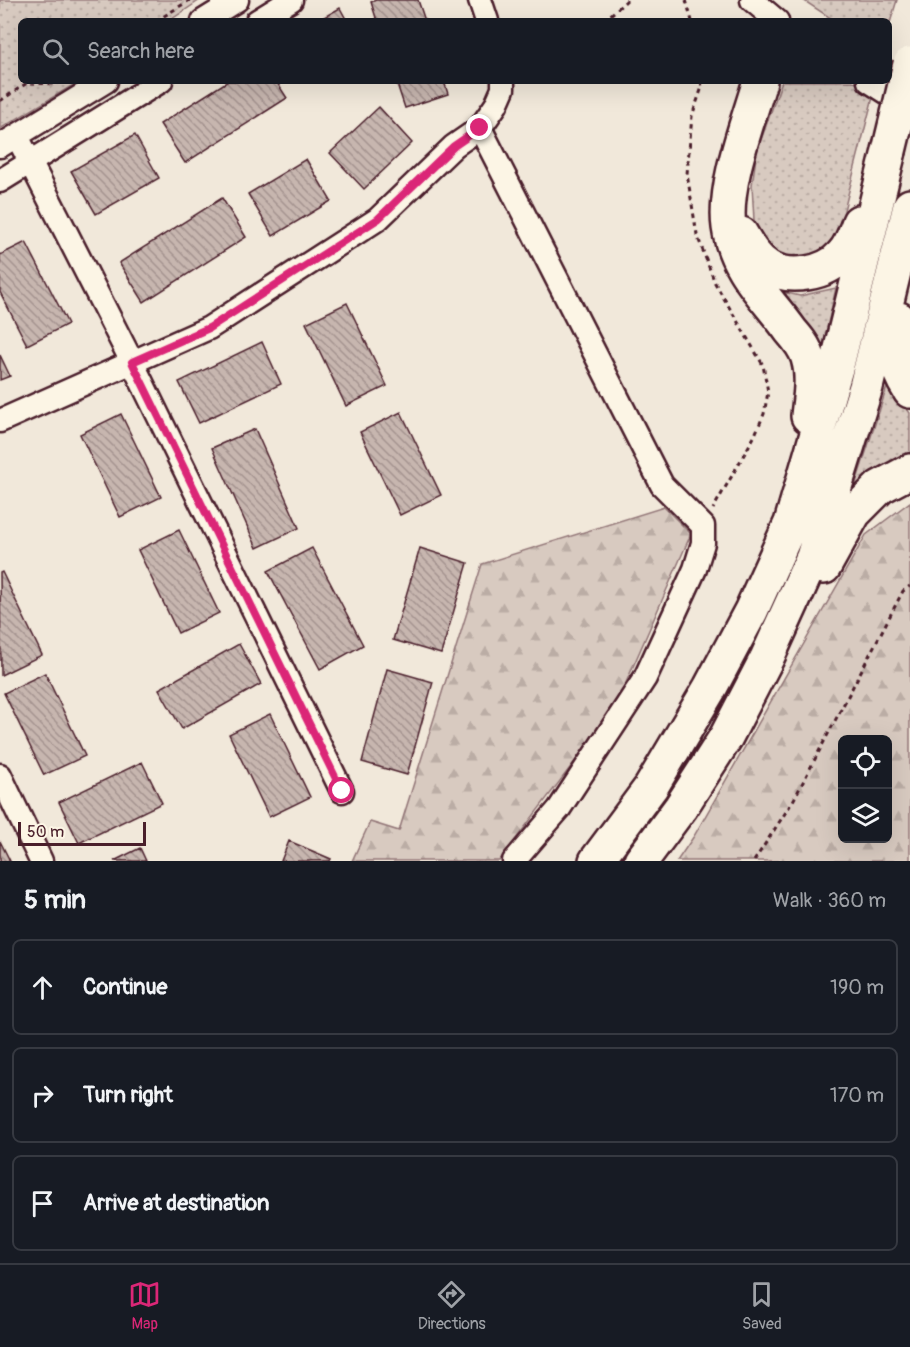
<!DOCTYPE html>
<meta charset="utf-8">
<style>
body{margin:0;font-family:Pangolin,sans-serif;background:#20242c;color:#f1f3f6}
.controls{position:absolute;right:18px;bottom:18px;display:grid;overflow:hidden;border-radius:9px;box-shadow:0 6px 24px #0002}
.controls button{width:54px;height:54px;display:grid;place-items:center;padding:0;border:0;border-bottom:2px solid #363941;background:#171b24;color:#f1f3f6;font:30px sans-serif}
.scale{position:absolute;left:18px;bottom:15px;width:128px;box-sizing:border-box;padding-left:6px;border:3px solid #4a1f2b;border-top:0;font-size:16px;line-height:21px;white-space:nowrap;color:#4a1f2b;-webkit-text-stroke:4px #fcf5e5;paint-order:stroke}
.stop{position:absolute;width:18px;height:18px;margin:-14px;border:4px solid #db2777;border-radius:50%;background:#fff}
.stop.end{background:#db2777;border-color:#fff;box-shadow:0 2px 6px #0008}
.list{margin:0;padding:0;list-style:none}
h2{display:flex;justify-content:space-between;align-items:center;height:78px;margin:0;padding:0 24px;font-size:26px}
h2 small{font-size:20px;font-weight:400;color:#9ea1a6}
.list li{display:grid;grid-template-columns:39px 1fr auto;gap:18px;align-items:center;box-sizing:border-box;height:96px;margin:0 12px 12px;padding:0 12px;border:2px solid #363941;border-radius:9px}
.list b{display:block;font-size:22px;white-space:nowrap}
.list em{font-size:20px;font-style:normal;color:#9ea1a6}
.icon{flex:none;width:33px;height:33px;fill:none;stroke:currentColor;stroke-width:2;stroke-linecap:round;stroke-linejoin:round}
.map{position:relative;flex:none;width:910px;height:861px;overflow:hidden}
.search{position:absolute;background:#171b24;box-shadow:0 6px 24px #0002;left:18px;right:18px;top:18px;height:66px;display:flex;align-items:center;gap:15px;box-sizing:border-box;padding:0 21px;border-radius:9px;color:#9ea1a6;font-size:22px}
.sheet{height:402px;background:#171b24}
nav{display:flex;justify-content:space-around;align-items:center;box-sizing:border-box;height:84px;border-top:2px solid #363941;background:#171b24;font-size:16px;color:#9ea1a6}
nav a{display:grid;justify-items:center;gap:3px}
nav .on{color:#db2777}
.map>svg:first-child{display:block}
</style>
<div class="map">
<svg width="910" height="861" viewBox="0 0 910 861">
<defs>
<pattern id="grass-dots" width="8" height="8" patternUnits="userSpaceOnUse" patternTransform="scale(1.5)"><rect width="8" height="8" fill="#d8cac0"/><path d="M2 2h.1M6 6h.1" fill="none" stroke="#bbada5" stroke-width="1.8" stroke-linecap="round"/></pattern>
<pattern id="forest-firs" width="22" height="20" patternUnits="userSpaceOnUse" patternTransform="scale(1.5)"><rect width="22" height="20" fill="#d8cac0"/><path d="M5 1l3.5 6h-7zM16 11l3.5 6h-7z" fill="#bbada5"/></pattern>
<pattern id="building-back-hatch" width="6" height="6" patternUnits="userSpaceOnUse" patternTransform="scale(1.5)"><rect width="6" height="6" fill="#c7b6af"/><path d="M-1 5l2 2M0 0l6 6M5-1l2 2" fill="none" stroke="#a4938f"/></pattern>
</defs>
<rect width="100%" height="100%" fill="#f1e8da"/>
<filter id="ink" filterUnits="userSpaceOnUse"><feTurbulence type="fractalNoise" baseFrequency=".0167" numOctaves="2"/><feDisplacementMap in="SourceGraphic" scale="12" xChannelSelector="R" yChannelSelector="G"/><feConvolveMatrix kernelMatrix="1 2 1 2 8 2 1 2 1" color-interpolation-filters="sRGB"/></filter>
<g filter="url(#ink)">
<!-- grass -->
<path fill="url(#grass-dots)" stroke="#917476" stroke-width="1.5" d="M0 0H200L169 21H21V81H80L0 129Z
M803 0H897L889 26V21H835Z
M782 81H853L874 93 840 226 832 245 815 257 780 258 766 247 754 220 752 185 757 151Z
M836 288 822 350 783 298 787 293 800 296Z
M888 384 910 413V455L857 490 854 489Z"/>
<!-- forest -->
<path fill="url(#forest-firs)" stroke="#917476" stroke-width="1.5" fill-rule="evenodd" d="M910 502V861H677L694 836 866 535ZM842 740H888V838H842Z
M664 507 691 534 614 710 499 861H352L370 822 399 831 482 564Z"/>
<!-- building -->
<path fill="url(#building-back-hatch)" stroke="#4a1f2b" stroke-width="1.5" d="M376 0H418L425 21H377L371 2Z
M340 8 347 21H317Z
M228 81H276L287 98 185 163 160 124Z
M396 81H444L448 94 405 108Z
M379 107 412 143 364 189 330 153Z
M135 135 159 178 96 214 71 171Z
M306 159 331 201 273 236 248 194Z
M222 198 246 237 144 302 119 263Z
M26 242 68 324 27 345 0 292V255Z
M347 303 387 386 346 406 306 323Z
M262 342 281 384 199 423 179 382Z
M0 355 10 376 0 380Z
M401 412 441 495 400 515 360 432Z
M121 414 161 497 120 517 80 434Z
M255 429 299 528 257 548 212 448Z
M179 530 219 613 178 633 138 550Z
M312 548 363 645 320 669 268 571Z
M420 548 468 563 441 654 393 640Z
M2 572 42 655 1 675 0 573Z
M239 644 261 684 182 729 159 689Z
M387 669 433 682 407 775 362 762Z
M45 673 85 756 44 775 4 693Z
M270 714 310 797 269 817 229 734Z
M142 762 162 803 79 843 59 802Z
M0 841 10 861H0Z
M289 841 331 859 330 861H281Z
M140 848 146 861H114Z"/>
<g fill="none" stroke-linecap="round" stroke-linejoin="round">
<defs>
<path id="minor" d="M480 0 487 21
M752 0 777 21
M203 21 237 0
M257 21 291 0
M869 81 910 107
M480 128 662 485 703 526V543L695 569 645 678 559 809 514 861
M17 136 132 362 342 791
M0 146 106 81
M0 181 161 81
M0 421 209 328 378 219 454 146 480 128 496 105 503 89V81
M0 775 41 861"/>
<path id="highway" d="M760 81C748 122 723 186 729 227 735 271 767 297 791 331 798 339 805 347 808 358 814 377 810 397 808 416
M741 234C748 246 755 259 768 267 789 280 826 274 842 255 851 246 855 233 859 222
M899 319C893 348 893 365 910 391
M824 567 854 513 880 487 910 471
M596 861 651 787 710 688 751 611 791 523 837 365 889 151
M641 861 681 807 726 737 767 658 813 557 866 387 910 206"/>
</defs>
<!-- minor casing -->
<use href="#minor" stroke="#4a1f2b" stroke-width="27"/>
<!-- highway casing -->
<use href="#highway" stroke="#4a1f2b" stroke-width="38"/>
<!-- path -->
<path stroke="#4a1f2b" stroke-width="3" stroke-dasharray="4.5 4.5" stroke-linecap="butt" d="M686 0 692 21
M156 21 190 0
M604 21 627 0
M701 81 702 87 692 116 687 174 697 235 715 283 763 365 768 392 764 414 754 437 713 509
M0 101 27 83 56 84 61 81
M754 861 793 801 903 591 910 586"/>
<!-- minor -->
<use href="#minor" stroke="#fcf5e5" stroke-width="22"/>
<!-- highway -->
<use href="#highway" stroke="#fcf5e5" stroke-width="33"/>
<defs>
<path id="highway-bridge" d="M889 151 910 64"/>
</defs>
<!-- highway-bridge casing -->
<use href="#highway-bridge" stroke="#4a1f2b" stroke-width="38" stroke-linecap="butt"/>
<!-- highway-bridge -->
<use href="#highway-bridge" stroke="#fcf5e5" stroke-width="33"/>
</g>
</g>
<g fill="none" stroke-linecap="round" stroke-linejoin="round" filter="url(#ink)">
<!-- route -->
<path stroke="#db2777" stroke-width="8" d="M342 791 132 362 209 328 378 219 454 146 480 128"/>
</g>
</svg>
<div class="controls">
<button><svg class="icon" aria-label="locate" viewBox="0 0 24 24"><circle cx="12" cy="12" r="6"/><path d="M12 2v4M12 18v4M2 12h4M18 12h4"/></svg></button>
<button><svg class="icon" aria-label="layers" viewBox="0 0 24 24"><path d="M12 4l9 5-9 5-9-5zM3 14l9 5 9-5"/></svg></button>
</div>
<div class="scale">50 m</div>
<div class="stop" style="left:342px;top:791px"></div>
<div class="stop end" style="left:480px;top:128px"></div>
<div class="search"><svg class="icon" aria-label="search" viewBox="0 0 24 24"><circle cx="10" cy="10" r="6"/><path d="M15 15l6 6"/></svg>Search here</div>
</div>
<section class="sheet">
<h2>5 min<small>Walk · 360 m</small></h2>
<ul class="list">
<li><svg class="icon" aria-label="ahead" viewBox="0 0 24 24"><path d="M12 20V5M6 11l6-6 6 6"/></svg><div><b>Continue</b></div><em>190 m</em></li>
<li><svg class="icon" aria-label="right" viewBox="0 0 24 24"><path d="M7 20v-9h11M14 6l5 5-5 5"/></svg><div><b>Turn right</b></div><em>170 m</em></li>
<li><svg class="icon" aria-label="arrive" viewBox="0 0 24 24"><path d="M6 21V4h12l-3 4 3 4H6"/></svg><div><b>Arrive at destination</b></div></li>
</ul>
</section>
<nav>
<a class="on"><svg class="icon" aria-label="map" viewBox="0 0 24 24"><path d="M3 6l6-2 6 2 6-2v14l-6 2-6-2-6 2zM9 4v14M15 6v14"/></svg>Map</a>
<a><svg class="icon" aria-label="directions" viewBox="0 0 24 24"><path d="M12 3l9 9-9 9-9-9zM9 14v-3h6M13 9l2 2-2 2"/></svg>Directions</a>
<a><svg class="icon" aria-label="saved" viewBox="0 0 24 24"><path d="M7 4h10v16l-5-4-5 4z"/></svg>Saved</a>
</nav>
